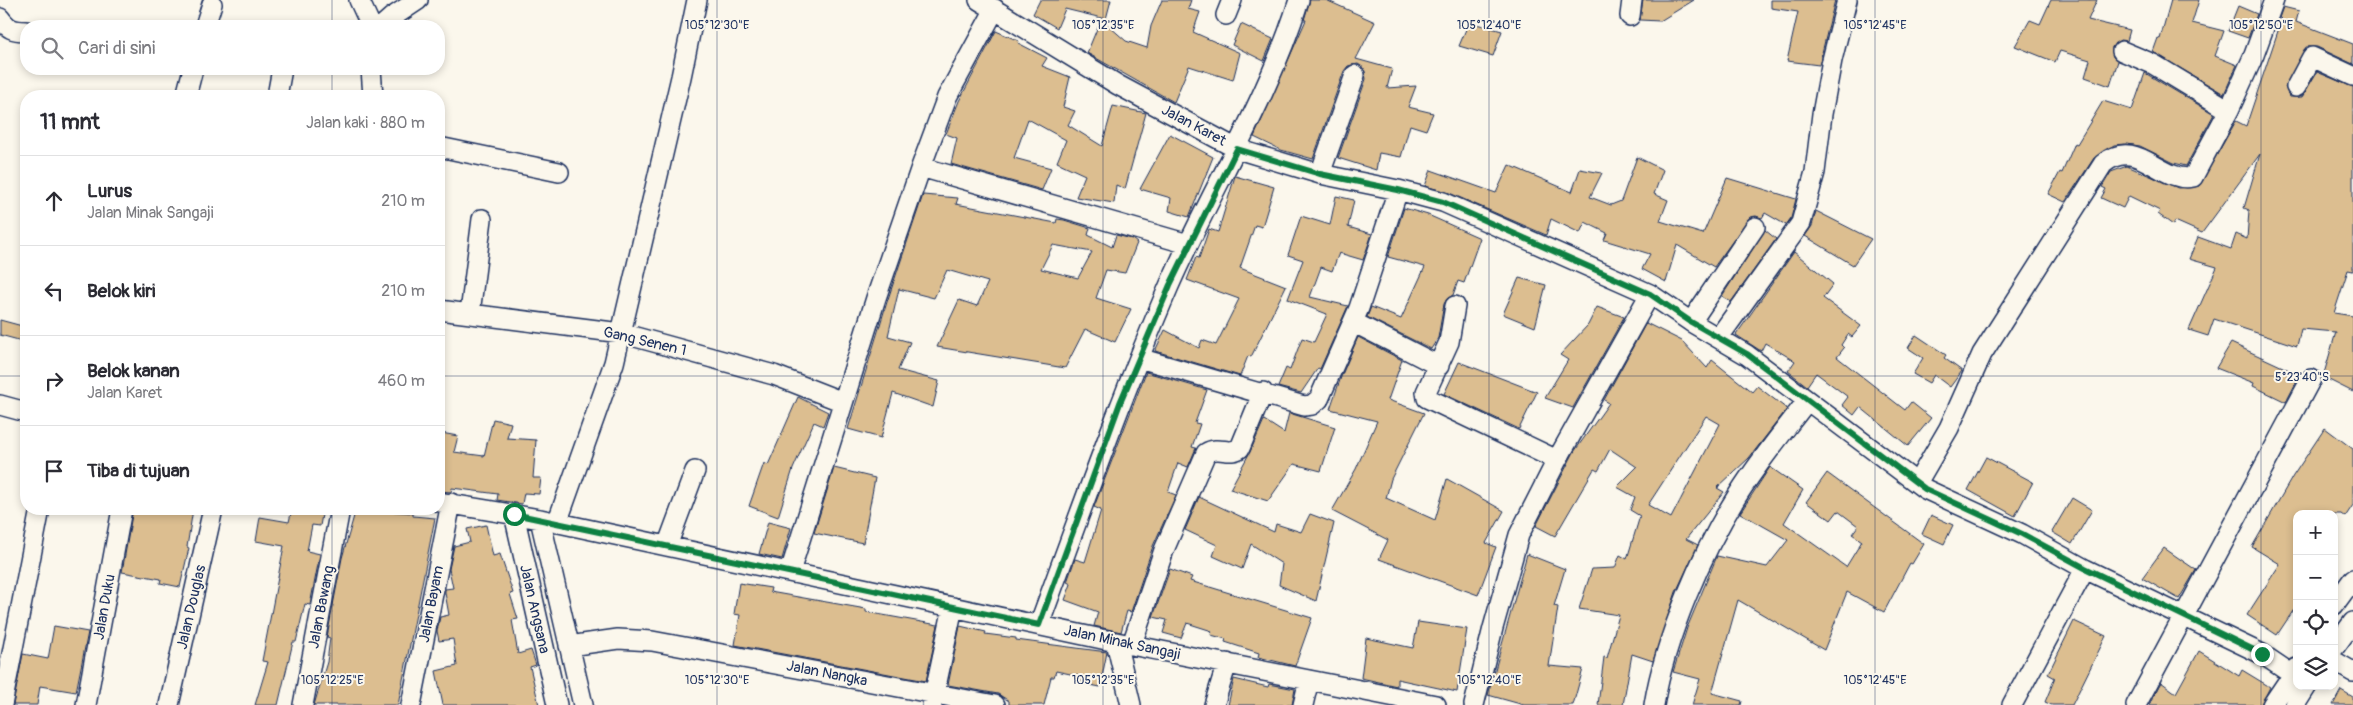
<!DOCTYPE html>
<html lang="id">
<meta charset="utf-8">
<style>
body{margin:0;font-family:Pangolin,sans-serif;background:#f7f7f7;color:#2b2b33}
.controls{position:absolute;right:15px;bottom:15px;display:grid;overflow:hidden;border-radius:10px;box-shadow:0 2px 8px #0003}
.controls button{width:45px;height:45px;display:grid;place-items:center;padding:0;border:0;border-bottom:1px solid #e1e1e2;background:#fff;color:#2b2b33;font:25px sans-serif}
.stop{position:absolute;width:15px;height:15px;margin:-11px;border:4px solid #0b8043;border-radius:50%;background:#fff}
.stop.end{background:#0b8043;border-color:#fff;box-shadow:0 1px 5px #0008}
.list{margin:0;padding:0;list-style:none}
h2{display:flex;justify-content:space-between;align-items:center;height:65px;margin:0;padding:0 20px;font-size:21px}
h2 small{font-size:16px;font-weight:400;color:#7c7c81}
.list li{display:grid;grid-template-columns:32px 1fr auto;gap:15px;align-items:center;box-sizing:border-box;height:90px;padding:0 20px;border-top:1px solid #e1e1e2}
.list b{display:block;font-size:19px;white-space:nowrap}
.list p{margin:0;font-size:16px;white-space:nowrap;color:#7c7c81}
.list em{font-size:16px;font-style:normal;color:#7c7c81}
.icon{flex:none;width:28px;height:28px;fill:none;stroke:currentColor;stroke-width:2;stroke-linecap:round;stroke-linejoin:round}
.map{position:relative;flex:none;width:2353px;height:705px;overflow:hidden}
.search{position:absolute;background:#fff;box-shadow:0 2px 8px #0003;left:20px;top:20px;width:425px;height:55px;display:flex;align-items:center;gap:12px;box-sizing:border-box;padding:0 18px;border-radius:20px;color:#7c7c81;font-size:19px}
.panel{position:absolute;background:#fff;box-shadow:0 2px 8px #0003;left:20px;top:90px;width:425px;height:425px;border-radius:20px}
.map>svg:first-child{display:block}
</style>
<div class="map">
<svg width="2353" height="705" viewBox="0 0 2353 705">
<rect width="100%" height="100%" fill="#fbf7ec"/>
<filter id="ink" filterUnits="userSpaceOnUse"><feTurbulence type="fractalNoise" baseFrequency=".02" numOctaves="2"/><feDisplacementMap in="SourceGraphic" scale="10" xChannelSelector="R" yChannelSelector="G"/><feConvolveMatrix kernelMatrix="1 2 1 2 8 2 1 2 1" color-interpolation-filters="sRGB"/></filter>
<g filter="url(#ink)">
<!-- building -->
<path fill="#dcbe90" stroke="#1b2f5e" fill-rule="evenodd" d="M1040 0H1111L1106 19 1065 9 1057 28 1033 14Z
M1162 0H1191L1188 9 1200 12 1193 32 1240 53 1233 80 1189 66 1174 102 1087 53 1101 19 1126 41 1147 48 1151 26Z
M1310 0H1326L1375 22 1356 59 1392 69 1387 88 1416 86 1408 107 1433 113 1426 130 1410 125 1401 157 1379 153 1376 170 1338 158 1366 79 1364 68 1358 64 1348 66 1344 71 1313 159 1281 150 1254 137 1306 20H1304Z
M1643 0H1694L1660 21 1640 20Z
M1771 0H1835L1819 65 1787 61 1798 12 1771 8Z
M2051 0H2097L2088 20 2130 30 2127 41 2120 40 2112 47 2113 57 2118 61 2110 86 2085 77 2090 60 2060 51 2055 62 2015 46 2030 20 2040 24Z
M2171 0H2199L2192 23 2224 31 2215 56 2237 65 2224 94 2153 52 2158 38 2160 39Z
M2238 6 2257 14 2248 38 2228 31Z
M2283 7 2299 11 2296 22 2353 44V64L2317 47H2306L2285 87 2290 97H2302L2317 72 2353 87V271L2348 270 2334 313 2353 316V392L2323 377 2336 332 2301 329 2297 346 2214 319 2208 336 2189 330 2217 267 2189 259 2198 237 2231 249 2236 234 2247 239 2249 210 2244 208 2260 154 2202 233 2175 221 2173 225 2158 214 2160 211 2129 196 2123 208 2101 198 2106 189 2102 187 2111 172 2127 166 2178 188 2199 186 2236 121 2246 126 2282 19 2279 18Z
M1469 22 1502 31 1493 56 1459 46Z
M1241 24 1273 39 1264 61 1232 45Z
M996 31 1019 41 1018 43 1047 58 1042 66 1070 77 1063 107 1075 111 1068 125 1102 146 1113 106 1146 113 1125 189 1116 185 1114 203 1076 197 1085 175 1057 162 1066 140 1028 119 1014 158 1051 168 1042 190 951 164 957 138 946 134 959 101Z
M2145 73 2214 114 2186 166 2174 163 2140 146 2126 144 2114 145 2094 158 2065 202 2048 194 2060 172 2062 173 2075 143 2077 144 2103 101 2132 110Z
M1170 134 1213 157 1189 217 1169 211 1171 198 1140 189Z
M1637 157 1663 170 1654 194 1668 200 1660 221 1703 234 1727 178 1796 199 1791 218 1786 225 1765 213 1762 218 1756 216 1750 217 1714 267 1677 245 1666 282 1642 269 1650 254 1604 240 1607 233 1585 222 1580 233 1551 219 1546 235 1447 192 1425 186 1431 170 1496 193 1509 165 1572 192 1580 169 1602 173 1590 197 1611 205 1621 201Z
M1235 176 1274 187 1262 227 1255 225 1240 268 1286 286 1251 357 1248 356 1240 376 1155 351 1165 330 1199 348 1202 340 1216 345 1239 299 1187 280 1196 257 1199 258 1209 229 1218 232Z
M923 195 958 198 956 204 1056 223 1057 219 1064 220 1090 228 1088 235 1112 247 1116 235 1132 239 1137 243 1125 273 1106 270 1096 298 1131 309 1115 342 1085 329 1065 368 937 347 959 300 977 306 988 282 947 270 934 298 899 289 888 336 910 342 898 370 939 381 933 407 893 393 881 438 848 429 887 302ZM1053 245 1092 252 1078 278 1041 269Z
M1336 196 1354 200 1348 227 1372 234 1363 260 1339 253 1332 271 1321 267 1310 297 1348 306 1320 369 1318 368 1301 393 1278 387 1286 368 1290 370 1302 338 1314 342 1327 314 1288 299 1303 260 1288 255 1301 216 1330 225Z
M1404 208 1428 215 1480 238 1464 283 1458 281 1453 295 1447 299 1444 304 1438 338 1431 349 1367 317 1371 307 1401 319 1425 267 1388 257Z
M1816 211 1871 239 1853 265 1805 236 1812 226Z
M1765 230 1776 239 1731 302 1722 296Z
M1794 252 1833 284 1823 298 1861 326 1852 337 1848 334 1841 345 1844 348 1837 357 1905 410 1911 402 1931 418 1908 446 1860 407 1854 415 1842 405 1848 397 1816 373 1807 386 1788 371 1795 361 1765 343 1761 351 1736 335Z
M1519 278 1546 285 1535 327 1503 314Z
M1597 307 1624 317 1574 406 1573 408 1545 398 1568 360 1560 355 1588 325Z
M0 320 26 327V342L0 335Z
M1646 323 1682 341 1707 368 1712 360 1752 392 1757 386 1787 409 1749 458 1717 488 1724 492 1686 539 1698 545 1676 592 1653 661 1632 654 1623 705H1598L1604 657 1607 658 1619 615 1579 609 1592 569 1615 568 1620 555 1627 559 1640 516 1630 510 1635 497 1617 487 1637 467 1610 449 1598 471 1594 469 1555 536 1536 526 1574 452 1609 403 1604 400ZM1706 416 1720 424 1671 518 1648 505Z
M1916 335 1946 355 1944 358 1962 371 1950 387 1934 375 1929 383 1913 374 1923 358 1908 348Z
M1358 337 1402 360 1388 400 1424 413 1391 479 1386 498 1435 520 1447 479 1504 511 1486 543 1496 547 1478 595 1379 559 1388 540 1332 511 1356 469 1377 421 1330 409 1341 377Z
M2231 343 2300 375 2286 402 2253 386 2254 383 2216 368Z
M1459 362 1537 392 1519 429 1444 394Z
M1146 372 1207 390 1195 423 1200 424 1192 447 1196 448 1188 467 1178 463 1168 492 1176 495 1153 546 1131 612 1127 611 1121 632 1094 626 1098 612 1065 600 1071 584 1067 582 1075 559 1085 562 1101 510 1094 507Z
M798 397 828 412 823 426 814 422 804 444 793 469 778 517 749 506 764 463 768 465Z
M1289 413 1335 427 1321 471 1294 464 1268 501 1230 489 1250 452 1264 420 1284 433Z
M493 419 511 423 507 438 536 440 533 478H541L539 494 524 493 522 504 497 500 498 494 452 488 451 492 439 491V446L441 433 458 436 454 452 484 456Z
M2325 428 2353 449V505L2345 517 2341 514H2297V605L2277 635 2247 615 2280 564 2252 547 2293 476Z
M1986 457 2033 482 2015 516 1968 490Z
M1770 467 1803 490 1784 523 1846 567 1862 541 1852 534 1858 526 1838 511 1831 520 1806 502 1827 473 1924 544 1912 564 1910 563 1884 612 1847 592 1824 650 1738 600 1712 693 1742 701 1741 705H1692L1700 679 1673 672 1687 628 1717 556 1767 567 1788 540 1740 513Z
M834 468 875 478 863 543 814 533Z
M1199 497 1274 532 1276 524 1301 532 1310 514 1334 523 1316 601 1279 585 1282 564 1251 544 1242 569 1213 556 1217 545 1185 530Z
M2072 498 2092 510 2072 544 2052 532Z
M133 509H193L187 547 189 548 180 587 160 583 161 579 122 572Z
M292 509H323L320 526 312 525 307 551 320 554 310 605 305 604 296 642H293L278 705H255L268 662 262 661 284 546 256 541 260 517 289 522Z
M356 509H386L385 511 413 513V516L435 518 398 705H314L327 662 330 638 327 637 342 558Z
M1931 515 1953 525 1944 544 1922 534Z
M768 522 791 528 782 559 759 554Z
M486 525 493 556 500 554 513 593 510 594 518 619 512 620 518 654 531 650 536 665 530 667 539 705H443L436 671 457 666 453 639 439 641 437 631 440 617 449 615 445 593V589L453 588 449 569 454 546 470 542 467 529Z
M2164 548 2196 570 2179 599 2142 578Z
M1527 554 1565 569 1554 606 1558 607 1549 666 1583 669 1573 705H1524L1488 695Z
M1170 569 1192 577 1190 581 1312 618 1295 666 1258 657 1259 653 1225 642 1226 639 1211 635 1212 631 1187 623 1181 638 1163 633 1167 620 1153 617Z
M739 583 771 588 770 592 866 609V612L938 625 926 681 735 645 740 615 734 614Z
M2074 621 2106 636 2072 705H2052L2045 702 2055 678 2048 674Z
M1418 622 1467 629 1457 692 1397 679V686L1361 678 1366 638 1413 648Z
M54 626 88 632 76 692 40 686 37 705H13L23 654 48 659Z
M960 626 986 632 985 634 1016 638V640L1107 652 1100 687 1081 683 1080 676 1056 671 1054 677H1051L1044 705H1009V701L998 694 948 685Z
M2199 651 2239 676 2242 670 2270 687 2261 705H2149L2161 682 2176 693Z
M1234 679 1268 687 1269 684 1295 689 1292 705H1228Z
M2341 690 2353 697V705H2333Z"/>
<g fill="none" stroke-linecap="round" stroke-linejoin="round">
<defs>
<path id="minor" d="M359 0 371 26
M979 0 1118 85 1237 149 1320 174 1398 190 1443 202 1650 294 1691 322 1747 355 1925 489 2022 534 2085 569 2262 654 2293 675
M1226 15 1232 0
M1630 16 1632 0
M0 18C8 29 13 31 26 31
M205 26 212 4
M382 26 391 18 418 0
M2122 51 2153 64 2229 110
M371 69 373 96
M2296 87 2312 57 2353 76
M186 96 193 69
M277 96 282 69
M439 147 559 172
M921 167 1188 244
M1320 174 1355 75
M1455 306 1449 342 1426 392 1427 398 1557 460
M439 310 621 333 774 375 843 402
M470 313 482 219
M1353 322 1439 366
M1691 322 1755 227
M1719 337 1801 223 1815 172 1822 114 1832 60 1847 0
M1139 358 1304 406 1312 405 1319 399 1359 308 1398 190
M0 405 26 412
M1917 483 1949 428 1982 354 2103 164C2137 135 2161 184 2193 177L2229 110 2254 55 2274 0
M439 502 540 519 1116 642 1436 705
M514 514 557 705
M540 519 583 705
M557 523 614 363 681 77 697 0
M667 546 695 471
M790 572 876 298 921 167 947 97 995 9
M2334 605 2353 579
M1039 625C1081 511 1121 397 1169 286 1211 190 1268 100 1299 0
M1116 642 1131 705
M1132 644 1164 550 1206 453C1219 445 1229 456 1240 448L1263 392
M569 646 618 639 652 641 995 705
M2334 648 2353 622
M2334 661 2353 672
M2 705 40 509
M86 705 122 509
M169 705 213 509
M303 705 340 509
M411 705 451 503
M932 705 953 607
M1214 705 1227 663
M1303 705 1309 680
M1474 705 1493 628 1519 535 1557 460 1650 294
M1654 705C1665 638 1702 551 1739 493 1759 461 1784 431 1807 401
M2012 705 2085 569
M2136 705 2311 379
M2272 705 2297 668
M2295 705 2307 686"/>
</defs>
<!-- minor casing -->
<use href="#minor" stroke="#1b2f5e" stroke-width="22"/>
<!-- minor -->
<use href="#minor" stroke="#fbf7ec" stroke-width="19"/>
</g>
</g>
<g fill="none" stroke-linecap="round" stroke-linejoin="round" filter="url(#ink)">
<!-- route -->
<path stroke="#0b8043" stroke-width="6" d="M514 514 1039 625 1120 403 1170 285 1237 149 1320 174 1398 190 1443 202 1650 294 1691 322 1747 354 1925 489 2022 534 2085 568 2262 654"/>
</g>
<!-- ticks -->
<path fill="none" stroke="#1b2f5e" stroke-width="1" stroke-opacity="0.45" d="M332 0V26M717 0V705M1103 0V705M1489 0V705M1875 0V705M2261 0V705M332 69V96M0 376H26M439 376H2353M332 509V705"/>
<g text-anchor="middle" stroke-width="4" stroke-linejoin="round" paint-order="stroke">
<!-- street labels -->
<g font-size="15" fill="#1b2f5e" stroke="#fbf7ec">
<text transform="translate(1194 125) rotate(28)" y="5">Jalan Karet</text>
<text transform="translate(645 341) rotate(13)" y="5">Gang Senen 1</text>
<text transform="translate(431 604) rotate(-79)" y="5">Jalan Bayam</text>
<text transform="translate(104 607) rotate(-80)" y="5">Jalan Duku</text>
<text transform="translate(191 607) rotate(-77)" y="5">Jalan Douglas</text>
<text transform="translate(321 607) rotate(-79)" y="5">Jalan Bawang</text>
<text transform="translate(535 609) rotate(77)" y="5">Jalan Angsana</text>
<text transform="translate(1122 642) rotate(12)" y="5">Jalan Minak Sangaji</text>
<text transform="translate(827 673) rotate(11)" y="5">Jalan Nangka</text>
</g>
</g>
<g font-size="12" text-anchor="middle" fill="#1b2f5e" stroke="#fbf7ec" stroke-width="4" stroke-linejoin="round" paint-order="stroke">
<text x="717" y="29">105°12'30"E</text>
<text x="1103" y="29">105°12'35"E</text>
<text x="1489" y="29">105°12'40"E</text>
<text x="1875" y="29">105°12'45"E</text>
<text x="2261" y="29">105°12'50"E</text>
<text x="2302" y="381">5°23'40"S</text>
<text x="332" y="684">105°12'25"E</text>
<text x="717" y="684">105°12'30"E</text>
<text x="1103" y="684">105°12'35"E</text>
<text x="1489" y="684">105°12'40"E</text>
<text x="1875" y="684">105°12'45"E</text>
</g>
</svg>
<div class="controls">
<button>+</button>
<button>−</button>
<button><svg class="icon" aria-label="locate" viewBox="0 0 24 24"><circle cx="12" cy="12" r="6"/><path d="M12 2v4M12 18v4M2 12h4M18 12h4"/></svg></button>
<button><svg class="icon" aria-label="layers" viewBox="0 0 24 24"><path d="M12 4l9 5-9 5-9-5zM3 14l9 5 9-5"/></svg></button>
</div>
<div class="stop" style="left:514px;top:514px"></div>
<div class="stop end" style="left:2262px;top:654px"></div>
<div class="search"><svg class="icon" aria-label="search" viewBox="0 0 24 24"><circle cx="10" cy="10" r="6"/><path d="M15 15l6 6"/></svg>Cari di sini</div>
<section class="panel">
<h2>11 mnt<small>Jalan kaki · 880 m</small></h2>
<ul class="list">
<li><svg class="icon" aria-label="ahead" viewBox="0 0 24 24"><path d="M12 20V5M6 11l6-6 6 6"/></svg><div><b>Lurus</b><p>Jalan Minak Sangaji</p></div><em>210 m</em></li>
<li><svg class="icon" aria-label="left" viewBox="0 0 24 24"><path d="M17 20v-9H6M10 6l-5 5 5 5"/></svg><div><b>Belok kiri</b></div><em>210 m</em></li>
<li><svg class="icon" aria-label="right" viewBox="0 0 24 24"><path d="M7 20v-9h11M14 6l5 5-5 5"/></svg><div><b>Belok kanan</b><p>Jalan Karet</p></div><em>460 m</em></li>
<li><svg class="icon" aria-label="arrive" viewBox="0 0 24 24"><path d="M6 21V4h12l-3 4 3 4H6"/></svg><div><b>Tiba di tujuan</b></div></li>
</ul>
</section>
</div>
